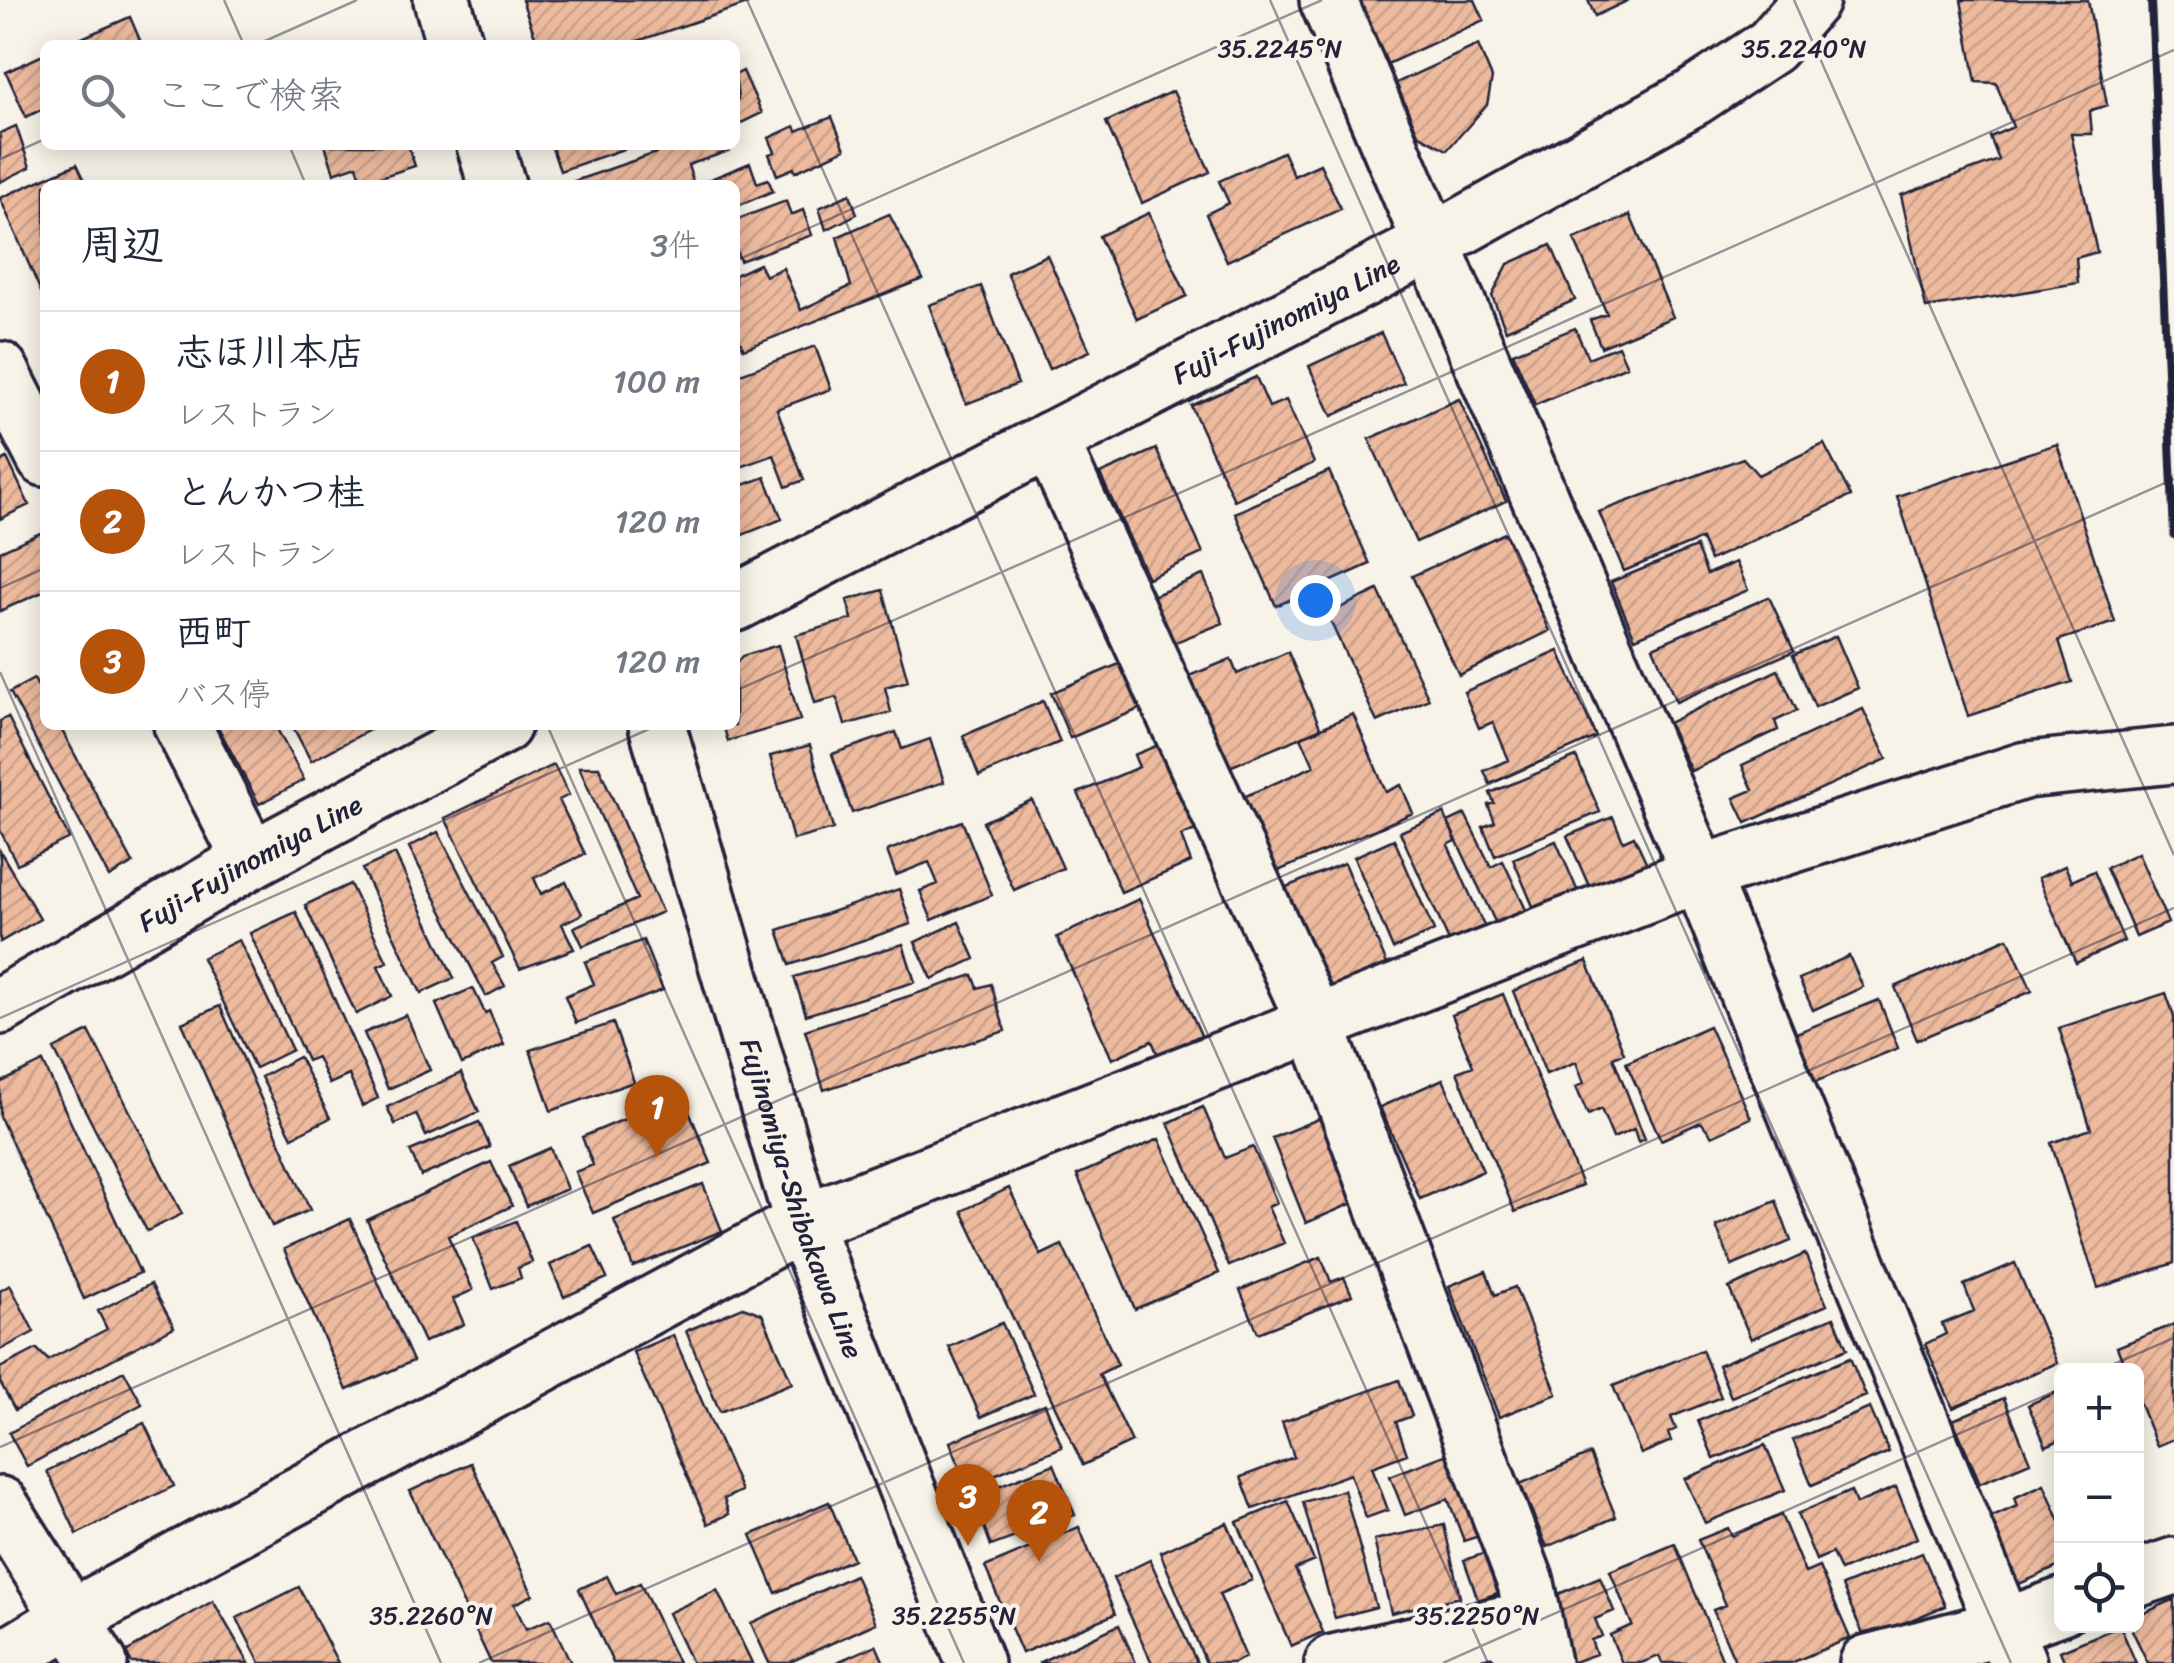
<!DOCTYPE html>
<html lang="ja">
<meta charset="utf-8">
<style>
body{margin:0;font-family:Sriracha,"Klee One",sans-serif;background:#f6f6f7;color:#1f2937}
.controls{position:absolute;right:30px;bottom:30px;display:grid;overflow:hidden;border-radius:15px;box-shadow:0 5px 25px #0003}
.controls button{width:90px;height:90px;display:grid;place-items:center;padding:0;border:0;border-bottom:2px solid #e0e1e3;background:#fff;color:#1f2937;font:50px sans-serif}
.you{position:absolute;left:1315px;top:600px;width:35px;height:35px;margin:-25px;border:8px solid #fff;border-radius:50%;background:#1a73e8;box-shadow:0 0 0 15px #1a73e833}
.badge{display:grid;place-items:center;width:65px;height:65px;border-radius:50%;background:#b45309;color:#fff;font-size:32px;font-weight:700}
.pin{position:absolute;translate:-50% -82px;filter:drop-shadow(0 2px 5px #0008)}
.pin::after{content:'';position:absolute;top:52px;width:35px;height:30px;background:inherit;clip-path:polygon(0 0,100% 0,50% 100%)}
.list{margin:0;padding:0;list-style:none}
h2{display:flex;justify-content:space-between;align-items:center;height:130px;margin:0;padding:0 40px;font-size:42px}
h2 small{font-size:32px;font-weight:400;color:#747a83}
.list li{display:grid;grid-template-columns:65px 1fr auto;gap:30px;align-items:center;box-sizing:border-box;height:140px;padding:0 40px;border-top:2px solid #e0e1e3}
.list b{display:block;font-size:38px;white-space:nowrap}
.list p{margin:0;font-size:32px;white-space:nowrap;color:#747a83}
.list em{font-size:32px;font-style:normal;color:#747a83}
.icon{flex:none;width:55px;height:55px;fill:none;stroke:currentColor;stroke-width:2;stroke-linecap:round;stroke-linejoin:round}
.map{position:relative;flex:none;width:2174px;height:1663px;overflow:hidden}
.search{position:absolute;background:#fff;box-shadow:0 5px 25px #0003;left:40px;top:40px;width:700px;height:110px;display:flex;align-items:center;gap:25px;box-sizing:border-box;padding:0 35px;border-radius:15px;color:#747a83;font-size:38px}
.panel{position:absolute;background:#fff;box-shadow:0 5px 25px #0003;left:40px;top:180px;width:700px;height:550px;border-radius:15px}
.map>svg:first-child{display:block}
</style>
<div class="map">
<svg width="2174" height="1663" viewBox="0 0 2174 1663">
<defs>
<pattern id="building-hatch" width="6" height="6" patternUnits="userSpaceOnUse" patternTransform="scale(2.5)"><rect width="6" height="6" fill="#edba9e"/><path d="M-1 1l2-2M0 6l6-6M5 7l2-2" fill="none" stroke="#cba089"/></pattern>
</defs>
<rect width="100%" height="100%" fill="#f7f3e8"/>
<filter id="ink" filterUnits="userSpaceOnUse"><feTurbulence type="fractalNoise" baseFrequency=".01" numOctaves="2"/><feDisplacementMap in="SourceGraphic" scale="20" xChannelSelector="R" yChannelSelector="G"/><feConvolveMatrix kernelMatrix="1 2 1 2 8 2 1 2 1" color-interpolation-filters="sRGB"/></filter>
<g filter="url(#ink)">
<!-- building -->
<path fill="url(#building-hatch)" stroke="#22223b" stroke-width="2.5" d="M522 0H759L626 45H538Z
M1356 0H1475L1484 20 1385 65Z
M1588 0H1629L1595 16Z
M1961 0H2088L2107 105 2090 111 2092 134H2071L2097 252 2076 258 2078 283 1926 308 1901 195 1999 160 1990 137 2013 127 1996 83 1976 82Z
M130 17 142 45H66Z
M1478 45 1492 78 1487 105 1447 150 1418 134 1396 83Z
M45 54V108L26 117 6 72Z
M743 71 762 113 735 126V100L738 99 735 75Z
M1173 91 1210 172 1142 203 1106 122Z
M832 117 845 149 795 172 794 168 777 175 769 154 775 152 769 138 795 126 797 131Z
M16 126 30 167 0 182V133Z
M325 145H408L415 166 362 183 357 165 334 173Z
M551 145H635L560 171Z
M679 145H727L729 151 688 165 694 185H563Z
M1283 152 1294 176 1320 164 1341 209 1227 261 1206 214 1229 203 1219 181Z
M750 163 757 183 768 179 773 191 735 207V185H708L706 181Z
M77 164 87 185H45V301L0 198Z
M850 194 857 214 826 230 819 208Z
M786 201 791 215 803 210 812 235 740 261 735 248V220Z
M1149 213 1187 296 1137 319 1099 236Z
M889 214 923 279 744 349 735 330V275L759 264 765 276 783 268 801 310 851 286 837 237Z
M1630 215 1673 317 1601 347 1590 320 1607 314 1574 239Z
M1551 245 1575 300 1506 330 1492 296 1508 264Z
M1047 255 1090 351 1049 369 1007 273Z
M981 286 1018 384 966 404 929 305Z
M1575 328 1588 358 1618 346 1627 366 1535 405 1513 353Z
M1381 333 1404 383 1332 416 1309 366Z
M815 346 831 389 777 409 804 480 786 487 774 455 735 469V376Z
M1256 377 1269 407 1286 400 1314 463 1234 500 1191 406Z
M1459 399 1506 501 1416 542 1369 439Z
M1824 444 1851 496 1710 560 1701 539 1624 571 1599 512 1743 458 1758 475Z
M2057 444 2115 622 2059 640 2072 682 1968 716 1897 496Z
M1156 449 1203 553 1148 578 1100 474Z
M7 458 29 505 0 519V462Z
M1329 471 1370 564 1276 606 1235 513Z
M765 477 782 519 735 538V488Z
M40 533 45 542V591L0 611V551Z
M1505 533 1550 631 1459 675 1412 576Z
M1696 547 1707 574 1736 562 1748 590 1635 638 1611 582Z
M1203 575 1223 623 1161 648 1141 601Z
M883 590 908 681 885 687 891 712 845 725 837 697 815 703 796 635 852 619 847 600Z
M1378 590 1429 699 1377 722 1327 614Z
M1769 597 1794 651 1676 702 1653 647Z
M1836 636 1858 688 1815 707 1793 655Z
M778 645 800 720 728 741 723 725H735V665L742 656Z
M1559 651 1596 737 1490 784 1484 771 1509 760 1493 722 1479 728 1464 692Z
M1288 652 1321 729 1227 768 1189 676 1231 659 1237 674Z
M1131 659 1149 705 1070 738 1051 693Z
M1778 670 1797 711 1775 721 1778 730 1691 771 1668 723Z
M34 679 45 699V725H59L133 863 109 877 10 692Z
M1043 701 1060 742 979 776 963 736Z
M1863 709 1887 759 1746 823 1734 798 1753 790 1742 765Z
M1353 714 1386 792 1401 785 1413 813 1271 874 1239 799 1314 766 1301 737Z
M8 717 69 838 17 864 0 830V721Z
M217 725H275L304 780 259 804Z
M292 725H379L311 761Z
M896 732 902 749 930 739 944 782 852 813 832 754Z
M1163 743 1200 828 1181 836 1191 862 1121 892 1078 793 1139 767 1134 755Z
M810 745 833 829 793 840 770 756Z
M1576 757 1600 812 1495 856 1483 827 1495 822 1488 805 1494 803 1490 793Z
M554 765 569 795 559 800 585 854 534 878 541 894 566 882 582 914 562 924 574 949 520 969 445 818Z
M579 767H599L662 912 583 946 574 927 637 899Z
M1032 800 1063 868 1014 890 983 822Z
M1444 813 1456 841 1448 845 1484 926 1449 941 1400 832Z
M1465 814 1491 867 1503 861 1528 914 1498 928 1448 822Z
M1613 817 1623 841 1634 836 1649 868 1592 893 1567 836Z
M962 821 992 895 932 920 920 891 938 884 929 862 896 875 887 851Z
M438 832 503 957 492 963 505 986 486 996 409 847Z
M1394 839 1434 931 1393 949 1354 857Z
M1556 841 1578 892 1535 911 1513 859Z
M0 851 40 919 0 942Z
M2138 853 2168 923 2136 937 2106 868Z
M395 854 454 978 421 993 362 869Z
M1344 863 1387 964 1327 989 1284 888Z
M2065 866 2072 881 2094 871 2124 941 2076 963 2038 878Z
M350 884 387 962 378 966 392 996 356 1014 305 905Z
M899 889 911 924 790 965 778 930Z
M1139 899 1201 1035 1158 1055 1152 1041 1112 1059 1057 937Z
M296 912 378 1098 362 1106 349 1075 329 1084 317 1057 307 1061 250 933Z
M959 922 975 959 932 979 915 942Z
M2008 938 2032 991 1917 1040 1895 987Z
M239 940 292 1050 255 1068 202 958Z
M643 940 663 990 576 1023 565 996 594 984 585 962Z
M903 944 915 982 806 1015 794 977Z
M1849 956 1863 987 1813 1010 1799 979Z
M1587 961 1624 1053 1613 1057 1645 1139 1638 1142 1634 1129 1613 1138 1601 1109 1588 1115 1576 1087 1584 1083 1576 1062 1546 1074 1513 991Z
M973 975 978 988 991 984 1005 1031 824 1090 805 1030Z
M473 988 485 1013 489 1011 504 1045 462 1064 436 1004Z
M2166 993 2174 1016V1263L2098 1288 2051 1143 2091 1129 2059 1028Z
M1503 994 1582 1185 1515 1212 1457 1072 1473 1066 1452 1015Z
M1879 1000 1898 1048 1815 1082 1794 1034Z
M220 1006 310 1210 272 1226 182 1023Z
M406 1015 430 1070 388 1089 364 1033Z
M613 1023 634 1082 551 1111 530 1050Z
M1709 1026 1751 1118 1712 1136 1701 1122 1661 1140 1626 1063Z
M89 1031 182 1214 147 1231 54 1049Z
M299 1057 330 1118 292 1137 261 1077Z
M43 1062 140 1273 84 1299 0 1117V1083Z
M461 1073 479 1112 426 1136 416 1114 395 1124 387 1107Z
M1443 1079 1483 1171 1420 1199 1380 1107Z
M682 1095 711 1163 593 1213 575 1172 593 1165 582 1137Z
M1203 1107 1225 1158 1253 1147 1277 1203 1268 1207 1284 1243 1229 1266 1168 1123Z
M1326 1116 1360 1200 1306 1223 1272 1138Z
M479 1122 490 1147 421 1176 410 1151Z
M1159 1139 1219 1273 1135 1309 1077 1175Z
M550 1148 567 1189 526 1206 509 1166Z
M491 1162 512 1206 448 1236 473 1290 453 1299 464 1324 424 1342 367 1220Z
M703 1184 722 1231 633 1267 614 1220Z
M1009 1188 1041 1255 1062 1245 1118 1365 1099 1374 1132 1442 1083 1465 962 1211Z
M1776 1201 1791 1241 1732 1266 1716 1226Z
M350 1219 413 1361 347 1390 284 1249Z
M516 1221 532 1262 518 1268 521 1278 493 1289 473 1238Z
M592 1246 607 1278 564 1297 550 1265Z
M1805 1254 1827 1305 1751 1339 1729 1288Z
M1321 1257 1331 1282 1344 1277 1352 1295 1258 1333 1240 1290Z
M2015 1263 2057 1363 1953 1408 1925 1344 1946 1334 1942 1324 1974 1311 1964 1285Z
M1486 1271 1495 1295 1515 1287 1557 1394 1499 1417 1449 1286Z
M151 1284 174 1327 15 1410 0 1382V1368L37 1349 48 1360 107 1329 98 1311Z
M10 1285 34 1332 0 1350V1291Z
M743 1307 762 1314 792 1383 720 1412 686 1331Z
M1834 1317 1847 1349 1731 1397 1718 1365Z
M1002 1323 1034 1394 981 1417 949 1347Z
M2174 1324V1439L2157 1446 2136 1395V1370H2126L2117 1347Z
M673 1335 741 1491 724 1499 729 1514 708 1524 633 1352Z
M1702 1350 1721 1397 1671 1417 1676 1429 1668 1433 1671 1441 1641 1454 1613 1386Z
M1850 1358 1866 1396 1714 1459 1698 1421Z
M124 1371 142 1404 27 1466 9 1433Z
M1399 1380 1412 1416 1396 1422 1407 1454 1372 1467 1388 1510 1366 1518 1350 1474 1253 1509 1241 1477 1294 1457 1282 1422Z
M2062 1390V1439L2046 1446 2028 1405Z
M2004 1398 2030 1462 1980 1483 1953 1420Z
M1045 1404 1062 1447 967 1486 950 1442Z
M1870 1408 1889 1452 1812 1485 1793 1440Z
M144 1423 174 1486 77 1534 47 1471Z
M1765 1445 1785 1490 1705 1523 1685 1479Z
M1455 1451 1485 1534 1464 1541 1448 1499 1405 1515 1390 1476Z
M1590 1454 1616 1517 1547 1547 1520 1484Z
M471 1463 533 1595 514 1604 526 1629 550 1619 571 1663H491L410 1491Z
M1054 1464 1075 1515 991 1546 973 1496Z
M2044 1484 2062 1526V1565L2019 1584 1990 1518 2017 1506 2014 1498Z
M1896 1487 1917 1538 1840 1571 1832 1553 1816 1560 1797 1514 1851 1491 1856 1504Z
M1344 1490 1376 1607 1335 1618 1303 1502Z
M1288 1501 1314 1561 1295 1569 1323 1632 1291 1646 1237 1522Z
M829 1502 853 1559 776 1593 751 1535Z
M1781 1515 1805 1573 1819 1567 1850 1638 1791 1663H1736L1713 1610 1726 1605 1698 1540 1728 1528 1732 1536Z
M1227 1523 1252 1580 1219 1594 1246 1657 1233 1663H1206L1160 1552Z
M1444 1525 1460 1597 1391 1613 1374 1540Z
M1079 1527 1115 1614 1022 1653 985 1567Z
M1675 1544 1724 1663H1662L1659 1656 1641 1663H1622L1610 1635 1632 1625 1610 1571Z
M1495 1550 1509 1589 1478 1600 1464 1560Z
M1922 1553 1945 1606 1865 1639 1842 1586Z
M1150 1560 1197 1663H1152L1113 1578Z
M855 1575 876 1623 788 1663H769L751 1623Z
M607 1576 616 1594 640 1583 678 1663H613L579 1589Z
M1600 1577 1614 1611 1595 1619 1602 1636 1591 1640 1596 1654 1571 1663 1546 1599Z
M299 1587 338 1663H260L237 1618Z
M717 1590 752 1663H692L668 1613Z
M2174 1599V1663H2148L2130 1626H2136V1617Z
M213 1601 249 1663H132L126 1652Z
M1119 1625 1136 1663H1038Z
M2120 1626 2136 1663H2065L2060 1651Z
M876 1645 884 1663H835Z"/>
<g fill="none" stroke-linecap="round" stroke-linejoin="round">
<defs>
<path id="minor" d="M1328 0 1700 874 2018 1663
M0 370 45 458
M1050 440 1316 1025 1526 1583 1542 1663
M182 725 251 860
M0 1505 99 1663
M2136 1579 2174 1566
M0 1661 71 1618 803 1223 1700 874 2026 770 2174 755
M1333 1663 1501 1625 1537 1663
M1868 1663 2001 1628 2062 1606"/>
<g id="major">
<path d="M442 0 455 45"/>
<path d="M485 145 497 185"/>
<path id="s1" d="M735 603 1432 243 1694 97 1771 46 1811 0"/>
<path id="s2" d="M657 725 803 1223 975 1663"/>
<path id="s3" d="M0 1006 251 860 503 725"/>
</g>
</defs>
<!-- minor casing -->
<use href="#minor" stroke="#22223b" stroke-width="62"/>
<!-- major casing -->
<use href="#major" stroke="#22223b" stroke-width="62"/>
<!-- minor -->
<use href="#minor" stroke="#f7f3e8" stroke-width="55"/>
<!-- major -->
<use href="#major" stroke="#f7f3e8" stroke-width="55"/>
<!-- rail -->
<path stroke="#22223b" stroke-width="8" d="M2151 0 2174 535"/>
</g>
</g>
<!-- ticks -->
<path fill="none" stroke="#22223b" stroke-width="2.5" stroke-opacity="0.45" d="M224 0 244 45M747 0 1488 1663M1270 0 2011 1663M1794 0 2174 855M256 45 357 0M289 145 306 185M0 159 45 139M735 261 1322 0M0 588 45 568M0 672 441 1663M735 691 2174 50M547 725 964 1663M0 1018 658 725M2100 1370 2174 1338M0 1447 2174 479M479 1663 2174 908M1443 1663 2062 1388"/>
<g text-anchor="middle" stroke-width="8" stroke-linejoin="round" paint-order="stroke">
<!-- street labels -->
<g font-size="28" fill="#22223b" stroke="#f7f3e8">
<text dy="10" stroke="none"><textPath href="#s1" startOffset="620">Fuji-Fujinomiya Line</textPath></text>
<text dy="10" stroke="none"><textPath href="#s3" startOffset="288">Fuji-Fujinomiya Line</textPath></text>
<text dy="10" stroke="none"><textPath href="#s2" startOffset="495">Fujinomiya-Shibakawa Line</textPath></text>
</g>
</g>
<g font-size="25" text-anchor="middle" fill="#22223b" stroke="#f7f3e8" stroke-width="8" stroke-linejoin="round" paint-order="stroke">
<text x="1280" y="57">35.2245°N</text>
<text x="1804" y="57">35.2240°N</text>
<text x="431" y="1624">35.2260°N</text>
<text x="954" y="1624">35.2255°N</text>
<text x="1477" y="1624">35.2250°N</text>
</g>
</svg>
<div class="controls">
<button>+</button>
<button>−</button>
<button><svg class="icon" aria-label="locate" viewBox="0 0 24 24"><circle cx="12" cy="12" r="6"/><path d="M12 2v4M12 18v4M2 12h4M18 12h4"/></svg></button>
</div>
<div class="you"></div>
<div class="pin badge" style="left:657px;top:1157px">1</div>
<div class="pin badge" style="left:1039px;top:1562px">2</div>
<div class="pin badge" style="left:968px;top:1546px">3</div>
<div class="search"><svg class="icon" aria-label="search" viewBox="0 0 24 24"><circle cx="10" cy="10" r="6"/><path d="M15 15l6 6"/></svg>ここで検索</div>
<section class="panel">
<h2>周辺<small>3件</small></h2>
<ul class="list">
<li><span class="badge">1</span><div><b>志ほ川本店</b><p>レストラン</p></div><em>100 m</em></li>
<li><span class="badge">2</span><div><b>とんかつ桂</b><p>レストラン</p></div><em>120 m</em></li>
<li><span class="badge">3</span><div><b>西町</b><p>バス停</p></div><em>120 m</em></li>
</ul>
</section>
</div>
